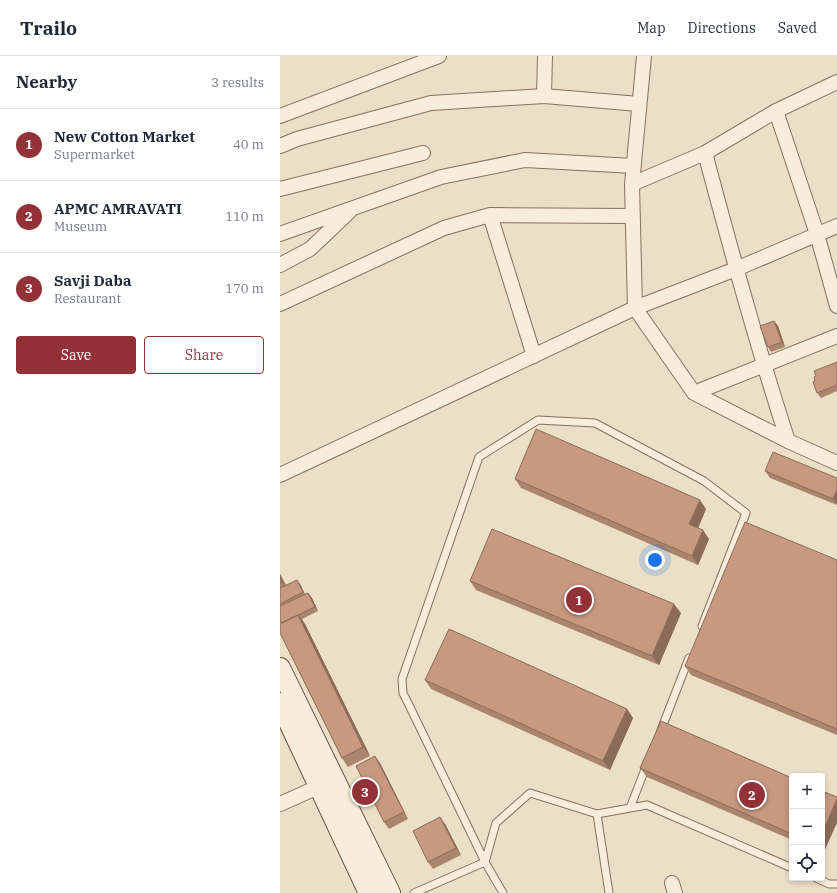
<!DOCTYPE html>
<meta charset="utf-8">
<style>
body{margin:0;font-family:"IBM Plex Serif",serif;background:#f6f6f7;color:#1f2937}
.controls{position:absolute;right:12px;bottom:12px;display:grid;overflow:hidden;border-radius:4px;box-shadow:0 2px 6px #0003}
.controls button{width:36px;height:36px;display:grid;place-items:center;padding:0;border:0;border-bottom:1px solid #e0e1e3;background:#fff;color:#1f2937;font:20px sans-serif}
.you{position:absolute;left:375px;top:504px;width:14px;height:14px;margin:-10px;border:3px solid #fff;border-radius:50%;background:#1a73e8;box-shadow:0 0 0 6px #1a73e833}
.badge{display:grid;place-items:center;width:26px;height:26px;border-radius:50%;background:#923137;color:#fff;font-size:13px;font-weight:700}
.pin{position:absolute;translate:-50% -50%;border:2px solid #fff;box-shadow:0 1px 4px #0006}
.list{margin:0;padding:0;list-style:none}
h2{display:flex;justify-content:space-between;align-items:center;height:52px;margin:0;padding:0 16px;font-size:17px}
h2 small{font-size:13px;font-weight:400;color:#747a83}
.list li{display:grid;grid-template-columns:26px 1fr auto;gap:12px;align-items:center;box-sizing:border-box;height:72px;padding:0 16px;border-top:1px solid #e0e1e3}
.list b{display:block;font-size:15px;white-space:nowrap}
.list p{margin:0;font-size:13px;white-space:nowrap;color:#747a83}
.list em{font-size:13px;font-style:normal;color:#747a83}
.actions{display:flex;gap:8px;padding:12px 16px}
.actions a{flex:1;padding:9px 0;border:1px solid #923137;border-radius:4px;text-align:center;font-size:14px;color:#923137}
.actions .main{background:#923137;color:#fff}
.icon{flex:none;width:22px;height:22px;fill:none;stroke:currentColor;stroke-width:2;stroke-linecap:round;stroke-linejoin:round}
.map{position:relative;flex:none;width:557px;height:837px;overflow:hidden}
header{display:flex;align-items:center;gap:24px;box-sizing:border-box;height:56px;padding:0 20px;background:#fff;border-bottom:1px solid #e0e1e3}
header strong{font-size:19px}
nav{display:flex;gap:22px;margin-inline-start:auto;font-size:14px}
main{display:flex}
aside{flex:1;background:#fff}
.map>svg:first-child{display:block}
</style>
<header>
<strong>Trailo</strong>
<nav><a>Map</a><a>Directions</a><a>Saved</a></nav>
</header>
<main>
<aside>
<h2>Nearby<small>3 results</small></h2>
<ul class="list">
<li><span class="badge">1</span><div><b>New Cotton Market</b><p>Supermarket</p></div><em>40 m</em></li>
<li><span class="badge">2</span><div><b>APMC AMRAVATI</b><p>Museum</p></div><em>110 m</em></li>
<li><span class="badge">3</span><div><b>Savji Daba</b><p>Restaurant</p></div><em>170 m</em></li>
</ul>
<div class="actions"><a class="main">Save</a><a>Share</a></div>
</aside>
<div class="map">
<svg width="557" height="837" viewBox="0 0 557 837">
<rect width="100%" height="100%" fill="#ecdfc7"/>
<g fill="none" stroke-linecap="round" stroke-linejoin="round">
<defs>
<path id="lane" d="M381 674 409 602
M350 752 367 708
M317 758 329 837
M536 822 549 828H557
M134 837 205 806 216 767 250 737 317 758 367 749 512 812
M223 837 205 806 128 647 123 637 122 623 199 401 258 364 315 367 424 425 466 457 422 570"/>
<path id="street" d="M364 0 352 128 355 252 414 337 508 385 557 407
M264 40 265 0
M496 55 537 178 557 250
M0 60 159 0
M0 90 17 83 151 47 264 40 359 48
M425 97C451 194 477 290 508 385
M352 128 425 97 496 55 557 26
M0 133 143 97
M210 159 254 300
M0 178 161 121 245 104 354 110
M0 209 30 193 69 156
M0 248 164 172 210 159 353 160
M414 337 557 280
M0 419 355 252 456 213 557 170
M0 748 47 727
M392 827 395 837"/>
<path id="secondary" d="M0 612 110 837
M0 647 89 837"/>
</defs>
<!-- lane casing -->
<use href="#lane" stroke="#86715d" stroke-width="9"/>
<!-- street casing -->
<use href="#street" stroke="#86715d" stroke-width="16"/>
<!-- secondary casing -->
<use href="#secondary" stroke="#685241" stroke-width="22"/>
<!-- lane -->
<use href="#lane" stroke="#f7edda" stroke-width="7"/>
<!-- street -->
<use href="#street" stroke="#f7edda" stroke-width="14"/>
<!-- secondary -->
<use href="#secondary" stroke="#f7edda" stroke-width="20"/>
</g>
<!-- wall -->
<path fill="#ab846d" d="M494 265 498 270 505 291 491 296 488 291Z
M557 306V335L541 342 537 337 536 320Z
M485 415 557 422V449L490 422Z
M235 423 426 453 418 472 429 483 418 509 241 432Z
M557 504V679L411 619 405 610Z
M0 518 6 529 20 528 25 538 28 537 32 542 38 555 22 563 25 568 90 700 68 711 62 702 0 564Z
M190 525 401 557 379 609 196 534Z
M145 624 347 653 353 662 330 714 151 633Z
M100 707 128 763 109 773 104 766Z
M360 712 512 722V784L367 721Z
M165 768 181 799 153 813 148 806Z"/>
<!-- shaded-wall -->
<path fill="#8b6b59" d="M494 265 498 270 505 291 502 286Z
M557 434V448L553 443Z
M420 444 426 453 416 477 409 468Z
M423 474 429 483 418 509 412 500Z
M0 518 7 533 2 526 0 521Z
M17 524 20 528 26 541 23 536Z
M28 537 32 542 38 555 35 551Z
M394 548 401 557 379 609 372 600Z
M18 559 25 568 90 700 83 691Z
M347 653 353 662 330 714 323 705Z
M95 700 100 707 128 763 124 756Z
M557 743V767L543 798 542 796V778Z
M160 761 165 768 181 799 176 792Z"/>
<!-- building -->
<path fill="#c7997f" stroke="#8b6b59" d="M494 265 502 286 488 291 480 270Z
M557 306V329L537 337 533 326 535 325 534 321 536 320 534 315Z
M256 373 420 444 409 468 423 474 412 500 235 423Z
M493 396 557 422V434L553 443 485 415Z
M465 466 557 504V673L405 610Z
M212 473 394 548 372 600 190 525Z
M0 521 2 526 0 527Z
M17 524 23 536 0 548V532Z
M28 537 35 551 1 567 0 564V550Z
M18 559 83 691 62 702 0 577V568Z
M169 573 347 653 323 705 145 624Z
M381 665 512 722V778L360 712Z
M95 700 124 756 104 766 76 710Z
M542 735 557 741V743L542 778Z
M160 761 176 792 148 806 133 775Z"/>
</svg>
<div class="controls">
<button>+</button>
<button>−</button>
<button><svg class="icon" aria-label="locate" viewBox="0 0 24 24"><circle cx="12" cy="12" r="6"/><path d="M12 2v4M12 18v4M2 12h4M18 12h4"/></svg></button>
</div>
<div class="you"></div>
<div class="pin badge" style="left:299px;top:544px">1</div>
<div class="pin badge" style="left:472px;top:739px">2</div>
<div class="pin badge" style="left:85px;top:736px">3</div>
</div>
</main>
